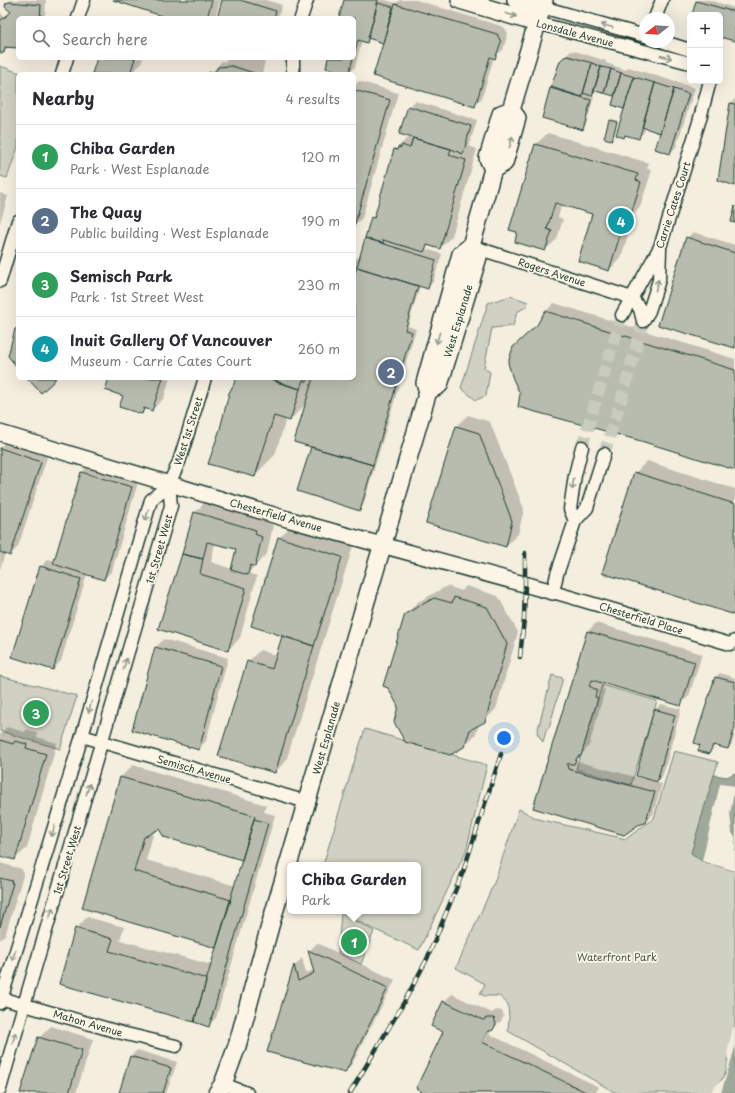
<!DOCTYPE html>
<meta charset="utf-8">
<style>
body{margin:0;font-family:"Playpen Sans",sans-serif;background:#f7f7f7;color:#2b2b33}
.controls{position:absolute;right:12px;top:12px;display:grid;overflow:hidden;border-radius:6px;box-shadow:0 4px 16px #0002}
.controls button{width:36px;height:36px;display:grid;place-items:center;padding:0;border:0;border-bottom:1px solid #e1e1e2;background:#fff;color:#2b2b33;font:20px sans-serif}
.compass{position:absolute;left:639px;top:12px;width:36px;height:36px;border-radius:50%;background:#fff;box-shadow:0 4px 16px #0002;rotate:253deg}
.you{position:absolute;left:504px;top:738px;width:14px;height:14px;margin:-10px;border:3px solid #fff;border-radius:50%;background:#1a73e8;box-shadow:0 0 0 6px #1a73e833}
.badge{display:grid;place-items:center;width:26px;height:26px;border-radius:50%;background:#2563eb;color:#fff;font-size:13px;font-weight:700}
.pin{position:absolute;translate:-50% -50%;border:2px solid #fff;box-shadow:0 1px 4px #0006}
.popup{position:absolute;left:287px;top:862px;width:134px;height:52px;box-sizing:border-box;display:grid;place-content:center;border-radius:6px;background:#fff;filter:drop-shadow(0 1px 3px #0005);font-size:13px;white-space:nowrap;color:#7c7c81}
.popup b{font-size:15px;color:#2b2b33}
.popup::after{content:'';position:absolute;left:50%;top:100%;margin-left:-8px;border:8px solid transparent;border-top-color:#fff}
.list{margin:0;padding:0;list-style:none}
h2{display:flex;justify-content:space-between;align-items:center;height:52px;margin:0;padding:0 16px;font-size:17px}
h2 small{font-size:13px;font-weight:400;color:#7c7c81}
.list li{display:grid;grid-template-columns:26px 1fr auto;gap:12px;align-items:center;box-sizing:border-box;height:64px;padding:0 16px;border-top:1px solid #e1e1e2}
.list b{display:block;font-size:15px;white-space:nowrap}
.list p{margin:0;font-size:13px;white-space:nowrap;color:#7c7c81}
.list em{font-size:13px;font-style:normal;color:#7c7c81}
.icon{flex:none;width:22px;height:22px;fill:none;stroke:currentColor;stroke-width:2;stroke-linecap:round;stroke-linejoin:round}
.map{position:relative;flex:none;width:735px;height:1093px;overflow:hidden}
.search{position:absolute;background:#fff;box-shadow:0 4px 16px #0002;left:16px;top:16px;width:340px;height:44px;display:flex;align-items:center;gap:10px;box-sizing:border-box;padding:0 14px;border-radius:6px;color:#7c7c81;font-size:15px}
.panel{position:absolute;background:#fff;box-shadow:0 4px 16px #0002;left:16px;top:72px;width:340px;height:308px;border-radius:6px}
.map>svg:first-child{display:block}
</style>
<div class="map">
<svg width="735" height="1093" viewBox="0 0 735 1093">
<rect width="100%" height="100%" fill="#f3eede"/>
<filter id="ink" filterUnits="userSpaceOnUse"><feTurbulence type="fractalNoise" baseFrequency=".025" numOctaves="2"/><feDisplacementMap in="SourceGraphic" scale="8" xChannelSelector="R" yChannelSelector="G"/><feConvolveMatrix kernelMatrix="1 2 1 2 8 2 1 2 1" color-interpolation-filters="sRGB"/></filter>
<g filter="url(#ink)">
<!-- green -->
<path fill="#d0d1c2" stroke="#78877b" d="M0 66 23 74H18V147L7 178 0 176Z
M511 296 528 302 526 307 517 312 513 326 492 328 484 368 490 372 486 396 476 400 461 388 488 303Z
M552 675 563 678 549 728H547L543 742 537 733Z
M0 676 77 696 60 749 0 731Z
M602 685 657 701 631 785 576 769Z
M365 729 487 765 466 851 419 950 367 926 345 913 343 911H418V865H323L353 766Z
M674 751 718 762 691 853 702 861 735 871V1029L728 1056V1061L726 1073 723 1079 716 1086 713 1093H616L508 1031 509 1018 508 1004 499 996H485L480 994 485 984 456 968 494 883 519 809 538 819 626 839 654 818Z
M341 913 374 931 361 964 338 953Z"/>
<!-- water -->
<path fill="#a0a89b" stroke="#6c7d72" d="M735 773V871L702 861 691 853 714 775 727 777Z
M735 1029V1093H713C716 1085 723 1080 726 1072 728 1066 727 1062 728 1056 728 1048 733 1037 735 1029Z"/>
<!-- pier -->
<path fill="#f3eede" d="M720 784 735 786 730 814 732 833 735 837V871L702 861Z
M735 1027V1048L721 1093H711L713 1088 723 1079 726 1073 728 1061 727 1053 733 1028Z"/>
<!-- shadow -->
<path fill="#0003" fill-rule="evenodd" d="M11 0H46L45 15 42 18H18V47H9L3 52H0V12L5 18 12 12 7 4Z
M116 0H220L216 15 212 18H171Z
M223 0H266L282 5 278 18H218Z
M345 0H385L396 3 400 0H416L504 27 508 33 503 50 494 57 482 98 474 106 384 42 370 38 367 42 362 40 355 67 349 73 329 58H354V18H340Z
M699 0H709L735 8V40L720 36V15H693L697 1Z
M571 51H575L606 61V63L626 70 628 67 695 88 676 147 670 153 661 132 646 128 644 132 638 138 626 135 624 137 625 108 613 105 616 93 614 95 597 90 592 96H594L586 125 582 128 551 89 552 87 560 61Z
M98 58H143L141 64 131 74H93Z
M228 58H255L265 61 262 74H210L222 61 224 62Z
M359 81 398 93 362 218 354 226V86Z
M735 99V185L719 180 731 103Z
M415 101 477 120 469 146 477 149 452 236 440 248 430 245 426 249 442 254 433 282 427 288 420 286 408 326 416 329 363 506 360 509 298 491 312 446 306 404 290 420 286 419 275 455 255 475 238 378H354V257L360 259 372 218 376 213 395 150 407 138 408 139 411 136 409 107Z
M612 119 618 121 613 138 612 139 605 137 610 120Z
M548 133 649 163 647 169 652 170 640 207 634 214 621 258 609 270 593 214 562 204 558 217 563 219 557 239 545 250 536 144Z
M0 193 8 196 0 223Z
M693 232 735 245V347L687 238Z
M554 303 735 359V468L521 394 539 324 546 311Z
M110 378H170L164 398 152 410 147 408 141 413 124 395Z
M468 415 490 422 524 509 518 534 506 546 457 426Z
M7 440 48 454 18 547 10 555 5 553 0 570V448Z
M647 461 735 489V614L635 473Z
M90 464 139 479 112 571 104 579 87 574 61 661 53 669 41 567 48 559 55 561 82 472Z
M206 501 267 519 266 522 273 525 267 554 248 573 257 576 240 638 228 650 159 628 195 513ZM215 543 237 548 232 569 211 562Z
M291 526 353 546 286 761 275 772 248 662 260 650 277 656 284 636 279 538Z
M447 586 462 591 466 586 498 596 518 632 496 709 484 721 479 724 476 734 464 746 399 706 406 614 418 602Z
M596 623 702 654 689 696 681 704 604 683 603 689 605 690 589 746 576 761 662 784 653 814 645 822 534 808 588 631Z
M164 639 228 658 206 741 198 749 133 730 156 647Z
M720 673 735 678V733L732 744 728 748 715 744 713 749 709 753 701 744 696 743 716 677Z
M661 704 681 709 663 775 657 781 655 710Z
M7 727 24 732 27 729 38 733 37 737 57 743 27 848 15 859 0 855V734Z
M133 765 266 805 264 812 275 815 216 1018 208 1026 76 929 87 917 124 927 120 940 212 965 218 947 83 907 121 777ZM160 828 243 860 236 886 146 860 154 831Z
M0 863 22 869V871L24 872 5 936 0 940Z
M317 943 395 980 352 1064 344 1072 268 1051 295 966 302 958 306 973 314 970 310 950Z
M452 994 492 1013 496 1010 502 1011 504 1016 501 1021 492 1029 489 1034 599 1087 596 1092 597 1093H421L444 1031V1002Z
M51 1026 93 1039 76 1093H21L39 1038Z
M137 1050 177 1062 167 1091 165 1093H120L131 1056Z"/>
<!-- building -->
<path fill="#b8bcae" stroke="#1f3d34" d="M113 0H212L207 18H168Z
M222 0H240L276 11 274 18H217Z
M344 0H378L367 43 358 40 354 55V18H339Z
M696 1 735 12V41L720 37V15H692Z
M9 2 41 5 40 18H18V48L5 47 4 53H0V21L11 12 5 7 6 3Z
M378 3 393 7 383 43 368 38Z
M395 4 497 34 501 42 495 59 490 57 475 107 373 76Z
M568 56 592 63 582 97 551 87 560 61 564 57Z
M97 58H135L130 74H92Z
M328 58H353L349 74 326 68Z
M592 63 601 67 592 96 583 93Z
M232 66 254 73V74H209V72L214 74 218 67Z
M601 67 611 69 604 93 594 91Z
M611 69 621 73 614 96 604 93Z
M621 73 634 77 624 109 612 105Z
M634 77 655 83 639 139 625 135 624 138 616 135Z
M655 83 674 89 660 133 642 127Z
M550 88 591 100 583 130 542 118Z
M674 89 689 94 670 154 655 149Z
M354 90 390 100 354 227Z
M730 103 735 104V186L718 180Z
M408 106 471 126 463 154 451 149 399 134Z
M609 120 617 122 612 140 604 138Z
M413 138 451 149 449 155 466 160 440 249 427 245 424 252 383 240V243L365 238 371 217 374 218 394 149 397 150 398 147 401 148 402 145 410 148Z
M535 144 638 174 636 180 641 182 629 220 625 219 609 271 578 261 592 214 555 203 547 229 552 231 545 251 515 242 517 232 509 230Z
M735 206V223L731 222Z
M686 237 735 253V348L658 325Z
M365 238 436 260 428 289 357 267Z
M357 267 418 286 405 330 412 332 373 465 294 442 313 378H354V276Z
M545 311 735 370V470L641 441 518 407 520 394 513 379 508 363 513 347 537 325Z
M18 328V368L8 356 15 329Z
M27 378H56L53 382 41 393Z
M109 378H163L152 411 144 408 142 414 119 407 123 396 105 390Z
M237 378H267L300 389 290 421 274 416 255 477 208 464 220 429 229 393Z
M277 378H308L307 382 303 380 300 389 276 382Z
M456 426 479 433 512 521 506 547 426 523Z
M311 447 373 465 360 511 297 491Z
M0 448 41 462 10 556 0 552Z
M81 472 132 487 104 580 53 564Z
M634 472 735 504V615L602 573Z
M194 512 256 530 255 534 262 537 255 567 250 565 248 575 231 570 236 549 207 542 203 559 182 554Z
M278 537 342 557 314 646 251 626Z
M182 554 203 559 200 574 246 588 228 651 158 629Z
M40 566 81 579 53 670 12 657Z
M454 597 487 607 507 644 485 722 470 730 464 747 450 755 405 742 394 722 398 706 388 688 383 686 405 614 434 598 452 603Z
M587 631 695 662 681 706 592 680 589 686 597 690 595 697 598 698 581 756H578L574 764H567L568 769 655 792 645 823 638 825 624 835 533 808Z
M282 636 314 646 275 773 218 756 247 661 272 669Z
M155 647 221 666 199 750 132 730Z
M715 677 735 682V727L728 749 713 745 709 754 698 751 700 745 694 743Z
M654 709 675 715 657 782 636 776Z
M0 740 13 744 15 741 27 744 26 748 46 754 15 860 0 856Z
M120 777 255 816 242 860 164 837 159 829 144 837 134 871 231 900 216 948 82 908Z
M254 819 268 823 209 1027 194 1022Z
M0 878 12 881 11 883H13L0 927Z
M75 928 113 939 109 951 207 979 194 1022 59 984Z
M308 950 388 988 345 1073 267 1052 294 965 298 981 314 973Z
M443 1001 483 1020 487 1018H494L496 1024 493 1030 487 1032 482 1042 588 1093H420L421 1091 416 1088 443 1032 431 1026Z
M38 1037 82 1050 69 1093H20Z
M130 1056 171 1068 163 1093H119Z"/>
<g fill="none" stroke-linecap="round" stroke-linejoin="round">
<!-- minor-tunnel -->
<path stroke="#c9cbbc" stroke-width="12" stroke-dasharray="12 6" stroke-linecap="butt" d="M582 447 619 324 622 315
M604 454 624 391 643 321"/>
<defs>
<path id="minor" d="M542 7 645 36
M78 18 84 0
M301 18 307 0
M655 18 662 0
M537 23 690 63
M664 42 690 50
M62 74 67 58
M293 74V58
M471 246 632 298
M0 281 18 221
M632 298 640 309 643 321
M622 315 660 247 699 122 710 81
M643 321 649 311 659 280 660 249
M604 454 587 508 575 521 557 574 553 592 730 644 735 641
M575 521 570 509 575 475 582 447
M82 736 307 802
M0 998 122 1033 176 1046
M0 1003 82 736 151 500 169 484 179 462 205 378
M223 1084 247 1093
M0 1089 24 1005 171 506 169 484"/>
<path id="tertiary" d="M0 433 287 519 553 592"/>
<path id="secondary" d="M460 0 537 23
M516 0 542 7
M511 110 544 0
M493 169 504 163 517 118 511 110
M428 391 439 385 478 257 471 246
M217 1093 223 1084 237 1046 270 926 428 391 425 383 461 254 471 246 493 169 488 158 501 114 511 110"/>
</defs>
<!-- minor casing -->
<use href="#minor" stroke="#1f3d34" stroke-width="15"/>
<!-- tertiary casing -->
<use href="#tertiary" stroke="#1f3d34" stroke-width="18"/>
<!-- secondary casing -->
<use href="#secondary" stroke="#1f3d34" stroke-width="20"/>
<!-- minor -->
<use href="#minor" stroke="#fcf5e5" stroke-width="12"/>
<!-- tertiary -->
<use href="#tertiary" stroke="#fcf5e5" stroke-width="15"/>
<!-- secondary -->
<use href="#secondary" stroke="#fcf5e5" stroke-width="17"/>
<defs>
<path id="rail" d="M520 657 524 619 525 585V553
M350 1093 403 1004 427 959 463 872 501 754"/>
</defs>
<!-- rail casing -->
<use href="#rail" stroke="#1f3d34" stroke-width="4.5"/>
<!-- rail -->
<use href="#rail" stroke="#fcf5e5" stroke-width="3" stroke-dasharray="9" stroke-linecap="butt"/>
</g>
<!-- one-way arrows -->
<defs><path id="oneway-shaft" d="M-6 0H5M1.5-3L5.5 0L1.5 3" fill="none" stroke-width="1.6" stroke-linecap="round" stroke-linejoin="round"/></defs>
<g stroke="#8e998c">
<use href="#oneway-shaft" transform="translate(511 15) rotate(16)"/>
<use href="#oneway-shaft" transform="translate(607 26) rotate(-165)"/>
<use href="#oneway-shaft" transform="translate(666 57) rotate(14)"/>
<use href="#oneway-shaft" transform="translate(511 142) rotate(-74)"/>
<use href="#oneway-shaft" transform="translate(657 285) rotate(-75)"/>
<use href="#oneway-shaft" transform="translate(438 338) rotate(106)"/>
<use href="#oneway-shaft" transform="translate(573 484) rotate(97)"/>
<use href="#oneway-shaft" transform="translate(147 515) rotate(106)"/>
<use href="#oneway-shaft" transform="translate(125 664) rotate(-74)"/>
<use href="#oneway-shaft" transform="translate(90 707) rotate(106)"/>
<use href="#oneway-shaft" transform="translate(88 789) rotate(-73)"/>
<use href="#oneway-shaft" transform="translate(53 831) rotate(107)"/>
<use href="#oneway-shaft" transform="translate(51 913) rotate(-73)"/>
<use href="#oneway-shaft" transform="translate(14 955) rotate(107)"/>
<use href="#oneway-shaft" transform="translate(14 1038) rotate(-74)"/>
</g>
</g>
<g text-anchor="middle" stroke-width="3.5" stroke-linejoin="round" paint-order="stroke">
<!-- street labels -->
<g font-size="10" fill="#1f3d34" stroke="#fcf5e5">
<text transform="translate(575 33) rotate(15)" y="4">Lonsdale Avenue</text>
<text transform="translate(673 205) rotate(-72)" y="4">Carrie Cates Court</text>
<text transform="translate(552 272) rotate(18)" y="4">Rogers Avenue</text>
<text transform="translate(458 321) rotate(-73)" y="4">West Esplanade</text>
<text transform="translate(188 431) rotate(-72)" y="4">West 1st Street</text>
<text transform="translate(276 515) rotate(16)" y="4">Chesterfield Avenue</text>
<text transform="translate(159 549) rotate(-74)" y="4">1st Street West</text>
<text transform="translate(641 618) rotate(17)" y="4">Chesterfield Place</text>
<text transform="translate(326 738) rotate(-74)" y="4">West Esplanade</text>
<text transform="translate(194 769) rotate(16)" y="4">Semisch Avenue</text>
<text transform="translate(67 860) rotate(-73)" y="4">1st Street West</text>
<text transform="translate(88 1023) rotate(16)" y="4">Mahon Avenue</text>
</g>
<!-- park labels -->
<g font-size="10" fill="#425b50" stroke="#fcf5e5">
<text x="617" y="961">Waterfront Park</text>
</g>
</g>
</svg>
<div class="controls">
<button>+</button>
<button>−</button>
</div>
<svg class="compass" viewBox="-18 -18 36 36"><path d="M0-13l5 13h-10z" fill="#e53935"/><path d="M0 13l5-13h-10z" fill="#7c7c81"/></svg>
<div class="you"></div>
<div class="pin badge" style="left:354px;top:942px;background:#2e9e5b">1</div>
<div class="popup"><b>Chiba Garden</b>Park</div>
<div class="pin badge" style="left:391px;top:372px;background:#5c6f8a">2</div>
<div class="pin badge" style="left:36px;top:713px;background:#2e9e5b">3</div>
<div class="pin badge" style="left:621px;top:221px;background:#0f9aa8">4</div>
<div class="search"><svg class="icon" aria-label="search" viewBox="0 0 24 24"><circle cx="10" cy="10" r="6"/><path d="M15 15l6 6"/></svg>Search here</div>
<section class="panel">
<h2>Nearby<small>4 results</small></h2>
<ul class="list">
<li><span class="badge" style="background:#2e9e5b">1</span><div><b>Chiba Garden</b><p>Park · West Esplanade</p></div><em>120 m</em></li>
<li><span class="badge" style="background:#5c6f8a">2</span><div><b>The Quay</b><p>Public building · West Esplanade</p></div><em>190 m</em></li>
<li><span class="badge" style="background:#2e9e5b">3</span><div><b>Semisch Park</b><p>Park · 1st Street West</p></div><em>230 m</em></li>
<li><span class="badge" style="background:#0f9aa8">4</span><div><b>Inuit Gallery Of Vancouver</b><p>Museum · Carrie Cates Court</p></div><em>260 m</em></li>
</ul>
</section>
</div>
